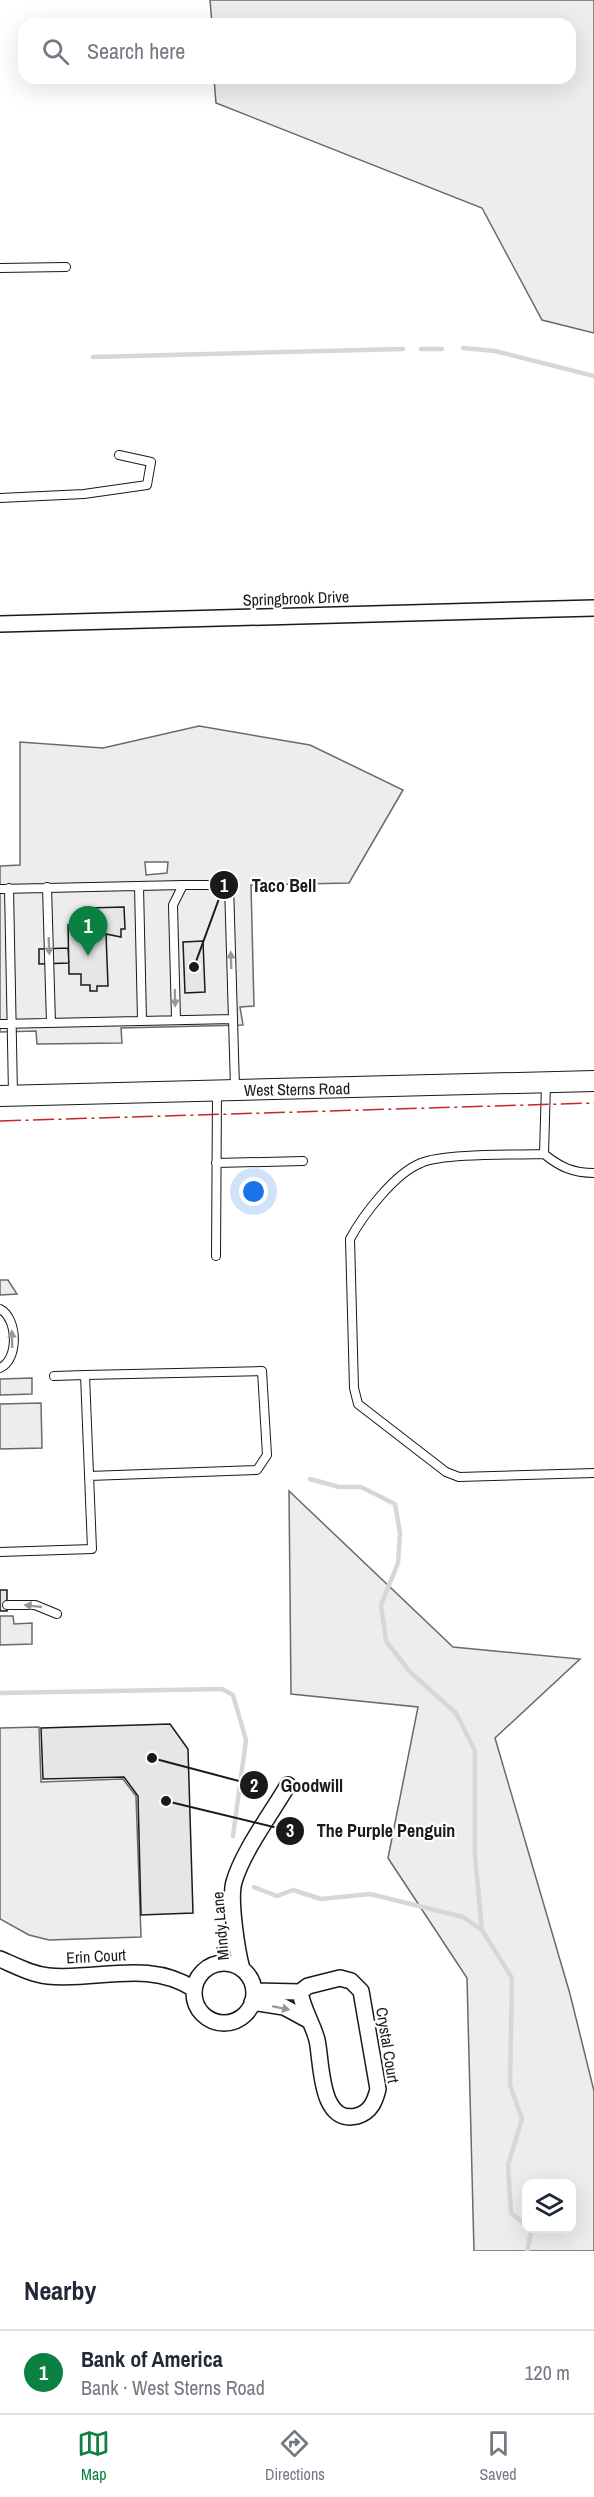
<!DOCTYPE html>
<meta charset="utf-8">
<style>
body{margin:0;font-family:"Archivo Narrow",sans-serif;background:#f6f6f7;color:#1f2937}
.controls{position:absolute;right:18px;bottom:18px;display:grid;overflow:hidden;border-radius:12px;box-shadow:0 6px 24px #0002}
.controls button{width:54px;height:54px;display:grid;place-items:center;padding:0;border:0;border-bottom:2px solid #e0e1e3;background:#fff;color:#1f2937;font:30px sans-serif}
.you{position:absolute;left:254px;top:1192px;width:21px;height:21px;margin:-15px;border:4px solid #fff;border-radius:50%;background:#1a73e8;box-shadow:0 0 0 9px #1a73e833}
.badge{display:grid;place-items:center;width:39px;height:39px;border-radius:50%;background:#0b8043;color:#fff;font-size:20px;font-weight:700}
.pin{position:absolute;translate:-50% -50px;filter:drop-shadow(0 2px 3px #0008)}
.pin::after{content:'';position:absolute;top:32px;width:21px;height:18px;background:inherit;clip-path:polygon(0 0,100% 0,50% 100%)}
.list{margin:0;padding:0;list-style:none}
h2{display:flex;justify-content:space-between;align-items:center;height:78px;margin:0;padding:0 24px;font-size:26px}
h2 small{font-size:20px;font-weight:400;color:#747a83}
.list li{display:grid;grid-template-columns:39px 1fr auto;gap:18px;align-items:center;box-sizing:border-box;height:84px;padding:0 24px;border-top:2px solid #e0e1e3}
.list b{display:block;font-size:22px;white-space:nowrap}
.list p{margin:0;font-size:20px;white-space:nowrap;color:#747a83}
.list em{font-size:20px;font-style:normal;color:#747a83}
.icon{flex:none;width:33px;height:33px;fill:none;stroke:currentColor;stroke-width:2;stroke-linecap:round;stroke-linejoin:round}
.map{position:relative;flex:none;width:594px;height:2251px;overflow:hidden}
.search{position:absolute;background:#fff;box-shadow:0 6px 24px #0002;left:18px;right:18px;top:18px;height:66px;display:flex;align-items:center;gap:15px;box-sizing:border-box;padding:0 21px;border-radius:18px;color:#747a83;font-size:22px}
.sheet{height:162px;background:#fff}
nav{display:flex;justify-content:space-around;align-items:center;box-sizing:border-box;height:84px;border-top:2px solid #e0e1e3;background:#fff;font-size:16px;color:#747a83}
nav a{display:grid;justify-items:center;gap:3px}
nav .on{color:#0b8043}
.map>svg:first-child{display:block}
</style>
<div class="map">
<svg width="594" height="2251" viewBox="0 0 594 2251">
<rect width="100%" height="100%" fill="#fff"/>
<!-- built -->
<path fill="#ededed" stroke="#6a6a6a" stroke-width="1.5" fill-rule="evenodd" d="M210 0H594V333L542 320 482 208 216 103 214 78H570V24H212Z
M199 726 310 745 403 790 349 883 251 885 254 1006 240 1007 243 1025 121 1028 122 1043 37 1044 36 1031 0 1032V866L20 865V742L103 748ZM145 862H168L167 873 146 875Z
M0 1280H8L17 1294 0 1295Z
M32 1378V1394L0 1395V1379Z
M41 1403 42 1448 0 1449V1404Z
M289 1491 453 1647 580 1659 495 1738 570 1994 594 2091V2251H474L467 1978 388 1858 418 1707 291 1694ZM526 2184H572V2228H526Z
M0 1616H13L14 1624 32 1623V1644L0 1645Z
M39 1727 41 1782 123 1779 136 1796 141 1937 49 1940 29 1935 0 1919V1728Z"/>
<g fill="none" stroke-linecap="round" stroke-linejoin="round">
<!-- stream -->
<path stroke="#d7d7d7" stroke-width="4.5" d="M463 348 495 351 594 376
M421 349H442
M93 357 403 349
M310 1479 339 1487H361L395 1504 400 1533 398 1563 381 1605 386 1641 410 1672 456 1713 475 1751V1856L482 1930
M0 1693 222 1689 233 1695 246 1740 233 1836
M254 1887 277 1896 293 1890 321 1899 370 1894 463 1917 482 1930 512 1978 510 2085 522 2119 508 2165 511 2213 526 2225
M527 2251 531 2232 529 2228"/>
</g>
<!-- building -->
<path fill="#e6e6e6" stroke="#1a1a1a" stroke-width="1.5" d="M124 907 125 929H121V937L106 934 108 986H97V991H90V985H81V974H69L68 925H87V908Z
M203 941 205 992 185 993 183 942Z
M68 948 69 963 39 964V949Z
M0 1590H7V1611H0Z
M170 1724 188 1749 193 1913 141 1915 138 1796 124 1777 43 1779 41 1728Z"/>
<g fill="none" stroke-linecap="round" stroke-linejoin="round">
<defs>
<path id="lane" d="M0 268 66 267
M0 498 84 494 147 485 151 462 119 455
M139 886 142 1020
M47 887 51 1023
M9 888 13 1094
M0 889 183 885
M176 1019 173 905 183 885H229L233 1019
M0 1024 233 1019 235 1088
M544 1154 546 1084
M216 1163 303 1161
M594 1173C573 1173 560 1167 544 1154 517 1155 443 1153 421 1163 395 1173 363 1215 350 1239L354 1388 358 1404 446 1472 459 1477 594 1473
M216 1256 217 1092
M0 1309C18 1318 19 1360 0 1368
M85 1375 262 1371 267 1455 257 1470 89 1476
M0 1552 92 1549 85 1375 54 1376
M7 1605H35L57 1614"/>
<path id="street" d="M0 624 594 608
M0 1959C16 1966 31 1974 48 1976 98 1981 148 1959 194 1989
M194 1993a30 30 0 1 1 60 0a30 30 0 1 1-60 0Z
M242 1969C237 1951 229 1899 234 1882 243 1851 271 1814 288 1785
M340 1978 351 1981 361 1991 378 2089C375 2101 371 2112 357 2116 319 2125 322 2062 317 2040 313 2024 303 2010 300 1992L308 1986Z
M254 1991 300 1992
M252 2002 284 2007 308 2020"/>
<path id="secondary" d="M0 1096 594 1081"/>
</defs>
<!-- lane casing -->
<use href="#lane" stroke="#1a1a1a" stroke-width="10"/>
<!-- street casing -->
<use href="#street" stroke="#1a1a1a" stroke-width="18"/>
<!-- secondary casing -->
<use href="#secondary" stroke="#1a1a1a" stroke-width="22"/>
<!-- lane -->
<use href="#lane" stroke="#fff" stroke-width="8"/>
<!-- street -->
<use href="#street" stroke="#fff" stroke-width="15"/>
<!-- secondary -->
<use href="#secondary" stroke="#fff" stroke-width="20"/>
<!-- power -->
<path stroke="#c62828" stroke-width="1.5" stroke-dasharray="21 4.5 3 4.5" stroke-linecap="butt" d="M0 1121 594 1103"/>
</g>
<!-- one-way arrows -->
<defs><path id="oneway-solid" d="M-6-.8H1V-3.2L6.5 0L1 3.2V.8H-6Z" transform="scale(1.5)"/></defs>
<g fill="#989898">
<use href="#oneway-solid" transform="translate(49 946) rotate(88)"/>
<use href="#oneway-solid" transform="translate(231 960) rotate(-92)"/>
<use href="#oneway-solid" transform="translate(175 998) rotate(89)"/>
<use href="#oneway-solid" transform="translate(12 1339) rotate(-91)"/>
<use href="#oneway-solid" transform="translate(33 1606) rotate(-174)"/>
<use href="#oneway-solid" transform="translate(281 2008) rotate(12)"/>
</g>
<g text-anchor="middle" stroke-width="4.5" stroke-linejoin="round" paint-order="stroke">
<!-- street labels -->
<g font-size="16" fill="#1a1a1a" stroke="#fff">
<text transform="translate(296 598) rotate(-2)" y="6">Springbrook Drive</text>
<text transform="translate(297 1089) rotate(-1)" y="6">West Sterns Road</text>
<text transform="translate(220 1926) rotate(-95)" y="6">Mindy Lane</text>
<text transform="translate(96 1956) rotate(-3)" y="6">Erin Court</text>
<text transform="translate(388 2045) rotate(81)" y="6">Crystal Court</text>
</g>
</g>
<!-- callouts -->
<path fill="none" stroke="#1a1a1a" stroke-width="2" d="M194 967L224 885M152 1758L254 1785M166 1801L290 1831"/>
<g fill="#1a1a1a" stroke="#fff" stroke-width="2">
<circle cx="194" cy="967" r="6"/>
<circle cx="152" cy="1758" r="6"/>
<circle cx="166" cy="1801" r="6"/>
<circle cx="224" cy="885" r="15"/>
<circle cx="254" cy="1785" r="15"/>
<circle cx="290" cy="1831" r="15"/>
</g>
<g font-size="18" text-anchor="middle" font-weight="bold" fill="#fff">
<text x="224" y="892">1</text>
<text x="254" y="1792">2</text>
<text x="290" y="1837">3</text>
</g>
<g font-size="18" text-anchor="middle" font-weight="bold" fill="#1a1a1a" stroke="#fff" stroke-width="4.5" stroke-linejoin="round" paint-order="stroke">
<text x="284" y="892">Taco Bell</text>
<text x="312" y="1792">Goodwill</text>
<text x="386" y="1837">The Purple Penguin</text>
</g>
</svg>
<div class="controls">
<button><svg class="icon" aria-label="layers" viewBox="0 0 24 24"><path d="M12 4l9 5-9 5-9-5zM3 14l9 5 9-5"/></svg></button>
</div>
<div class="you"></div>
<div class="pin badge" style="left:88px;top:956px">1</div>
<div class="search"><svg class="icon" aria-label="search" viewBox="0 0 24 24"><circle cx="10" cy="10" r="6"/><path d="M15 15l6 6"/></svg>Search here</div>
</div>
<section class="sheet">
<h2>Nearby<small></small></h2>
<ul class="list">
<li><span class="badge">1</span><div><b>Bank of America</b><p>Bank · West Sterns Road</p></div><em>120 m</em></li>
</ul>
</section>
<nav>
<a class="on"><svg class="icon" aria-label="map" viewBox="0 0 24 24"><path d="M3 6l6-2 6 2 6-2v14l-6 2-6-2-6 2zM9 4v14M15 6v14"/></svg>Map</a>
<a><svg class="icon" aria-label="directions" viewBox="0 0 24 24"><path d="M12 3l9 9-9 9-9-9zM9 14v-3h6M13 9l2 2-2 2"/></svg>Directions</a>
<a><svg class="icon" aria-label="saved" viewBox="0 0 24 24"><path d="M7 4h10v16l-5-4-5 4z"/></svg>Saved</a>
</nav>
